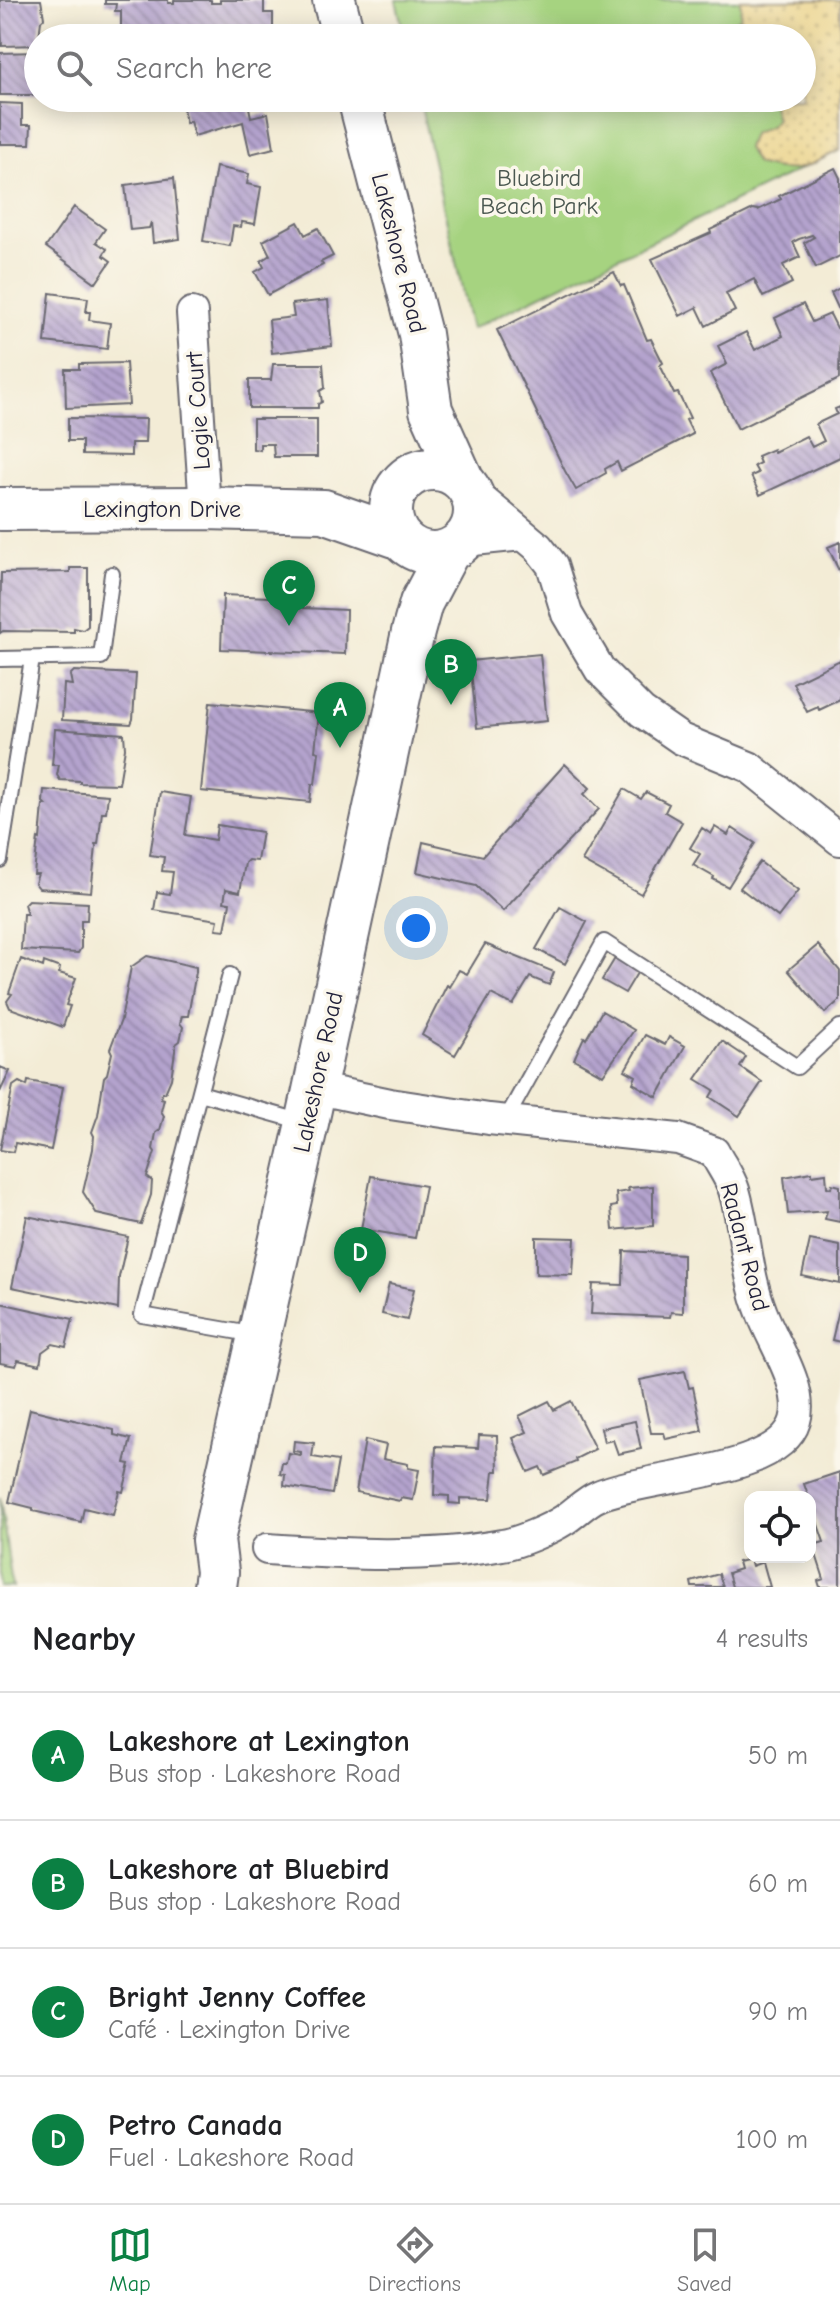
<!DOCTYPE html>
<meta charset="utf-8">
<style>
body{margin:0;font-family:"Comic Neue",sans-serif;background:#f6f6f6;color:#202124}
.controls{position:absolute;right:24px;bottom:24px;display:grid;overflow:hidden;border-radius:16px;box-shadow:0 4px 20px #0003}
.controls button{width:72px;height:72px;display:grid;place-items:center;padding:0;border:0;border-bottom:2px solid #e0e0e0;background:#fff;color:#202124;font:40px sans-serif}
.you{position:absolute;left:416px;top:928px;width:28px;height:28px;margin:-20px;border:6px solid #fff;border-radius:50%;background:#1a73e8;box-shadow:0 0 0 12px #1a73e833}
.badge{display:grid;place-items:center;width:52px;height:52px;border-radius:50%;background:#0b8043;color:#fff;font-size:26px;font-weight:700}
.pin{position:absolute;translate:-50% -66px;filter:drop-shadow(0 2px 4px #0008)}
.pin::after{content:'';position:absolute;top:42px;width:28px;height:24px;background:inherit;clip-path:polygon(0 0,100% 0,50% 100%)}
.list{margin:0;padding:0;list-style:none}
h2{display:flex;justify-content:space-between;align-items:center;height:104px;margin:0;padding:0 32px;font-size:34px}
h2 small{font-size:26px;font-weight:400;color:#757577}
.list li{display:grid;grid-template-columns:52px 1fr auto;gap:24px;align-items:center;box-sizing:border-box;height:128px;padding:0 32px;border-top:2px solid #e0e0e0}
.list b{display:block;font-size:30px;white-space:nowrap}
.list p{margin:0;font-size:26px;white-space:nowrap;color:#757577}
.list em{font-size:26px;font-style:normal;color:#757577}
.icon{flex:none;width:44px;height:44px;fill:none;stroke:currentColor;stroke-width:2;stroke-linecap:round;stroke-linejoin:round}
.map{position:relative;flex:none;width:840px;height:1587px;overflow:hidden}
.search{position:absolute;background:#fff;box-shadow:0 4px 20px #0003;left:24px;right:24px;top:24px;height:88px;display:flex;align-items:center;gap:20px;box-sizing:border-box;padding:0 28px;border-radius:44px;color:#757577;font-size:30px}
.sheet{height:616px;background:#fff}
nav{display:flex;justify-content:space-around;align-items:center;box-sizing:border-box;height:112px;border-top:2px solid #e0e0e0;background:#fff;font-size:22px;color:#757577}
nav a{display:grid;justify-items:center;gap:4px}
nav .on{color:#0b8043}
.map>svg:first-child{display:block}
</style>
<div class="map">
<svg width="840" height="1587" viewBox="0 0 840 1587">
<defs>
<pattern id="sand-dots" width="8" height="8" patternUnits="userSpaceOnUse" patternTransform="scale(2)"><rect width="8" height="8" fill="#eeda9e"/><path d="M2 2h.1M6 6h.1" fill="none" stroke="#ccbb89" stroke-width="1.8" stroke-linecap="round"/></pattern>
<pattern id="building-back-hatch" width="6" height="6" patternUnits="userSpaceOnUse" patternTransform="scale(2)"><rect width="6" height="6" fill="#b4a3cd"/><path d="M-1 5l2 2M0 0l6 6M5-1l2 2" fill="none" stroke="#9284a8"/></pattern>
</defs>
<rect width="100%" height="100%" fill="#fbf7ec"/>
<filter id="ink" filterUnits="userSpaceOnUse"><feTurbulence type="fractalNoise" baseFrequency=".0125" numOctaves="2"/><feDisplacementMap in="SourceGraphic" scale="16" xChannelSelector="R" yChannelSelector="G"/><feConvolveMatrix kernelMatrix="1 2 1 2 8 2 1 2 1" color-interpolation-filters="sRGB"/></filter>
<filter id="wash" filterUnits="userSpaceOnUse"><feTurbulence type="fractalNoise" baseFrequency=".006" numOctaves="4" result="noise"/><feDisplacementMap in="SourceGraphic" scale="32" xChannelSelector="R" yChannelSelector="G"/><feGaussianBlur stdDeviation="1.8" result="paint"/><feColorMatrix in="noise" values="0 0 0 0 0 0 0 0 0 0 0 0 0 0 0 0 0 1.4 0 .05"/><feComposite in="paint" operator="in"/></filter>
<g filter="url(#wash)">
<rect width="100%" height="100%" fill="#f3ecd6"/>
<!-- green -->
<path fill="#a6d380" stroke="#647a5e" stroke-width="2" d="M396 0H830L840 150 471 329 419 98H802V38H405Z
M0 1498 12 1586 14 1587H0Z"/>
<!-- sand -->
<path fill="url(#sand-dots)" stroke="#887e6c" stroke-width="2" d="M739 0H840V150C803 168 797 176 756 164L747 148 752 134 770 126 776 119 770 98H802V38H712L727 24 740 18 741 6Z"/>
<g id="blocks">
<!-- building -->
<path fill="url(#building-back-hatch)" d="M0 0H41L44 18 41 21 38 45 2 46Z
M105 0H168V3H174V0H211V3H220V0H264V13H273V36L132 38V30H121V11H115L116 4H105Z
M38 52V95H0V53Z
M181 98H247L251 117 268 113 274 148 250 154 243 122 194 136 190 121 186 123Z
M0 103 22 104V125H31L30 144H0Z
M216 167 249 174 247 184 261 187 255 224 242 222 241 227 233 226 230 246 203 241Z
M835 168 840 178V256L816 268 804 243 814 237 812 235 799 239 793 242 800 257 783 265 792 283 763 297 754 279 726 293 735 311 706 326 697 307 680 316 652 259 711 233 710 230 753 209 758 210 781 199 779 196Z
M174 178 180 239 153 243 151 222 149 228 130 230 125 185Z
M74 207 105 229 96 242 107 249 103 255 111 261 96 283 46 247Z
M298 222 305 235 318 228 333 256 321 262 323 265 268 295 255 272 264 267 261 261 270 255 263 241Z
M614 272 621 286 624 285 647 340 651 339 663 363 660 365 674 394 678 393 690 418 686 420 693 434 621 471 617 462 605 469 606 473 576 490 565 471 497 330Z
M840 288V312L831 293Z
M50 293 88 298 86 312H90L89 320 110 323 107 349 45 342Z
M328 300 332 346 272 353 269 320 294 317 292 304Z
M803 304 812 322 830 314 837 328 840 326 839 379 738 429 710 373 727 364 718 346 746 332 755 350 783 336 775 318Z
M126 363 129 405 66 408 65 369H79V364Z
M273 364H323L325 388 320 391 322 402 318 404V408H249V380H271Z
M840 407V457L760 495 751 476 758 473 754 466 760 463 757 456 773 449 774 452 806 436 812 447 824 441 816 424 837 414 835 409Z
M68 418 146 419 145 443H131V456L82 455V441H68Z
M253 419H317V457H274L273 444H260V450L253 449Z
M840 542V573L828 547Z
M70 568H88V626L83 630 74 628V632L3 631 0 633 1 573 70 572Z
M270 591 304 593 303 608 346 610 345 654 221 649 223 595 269 597Z
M540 654 547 721 477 728 470 661Z
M840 660V700L819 710 818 707 807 712 793 683Z
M74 671 136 674 133 719 131 724 62 720 64 684 72 685 70 675Z
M210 702 319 713 315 751 319 752 315 784H312L310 802 201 791Z
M55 729 124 734 125 748 119 784 80 783V781L60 780 57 775 59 765H52Z
M565 764 590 788 584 794 599 809 503 911 476 886 417 872 423 842 483 856Z
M624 789 641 799 646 792 669 804 665 812 682 822 641 894 582 861Z
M44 790 108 795 106 812H102L98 844H95L96 847 91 892 39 888 35 883 38 874H34L38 838 40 839 43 805H46L43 802Z
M160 792 191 797 185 835 215 840 217 825 262 832 257 861 248 860 245 863 240 892 226 889 224 902 230 903 225 930 216 929 218 920 154 910 157 892 170 894 173 872 162 871 164 857 150 855Z
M715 827 728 835 732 828 755 843 728 887 713 879 714 877 693 865 700 854 690 848 702 828 711 834Z
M760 862 798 891 778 917 740 888Z
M28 900 88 903 87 920H81V948L78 953 21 950 23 914H27L24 904Z
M560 907 587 922 565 964 536 949Z
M485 944 554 972 549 985 530 977 513 1005 491 994 455 1055 422 1035 447 985 449 987 459 970 467 974Z
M818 945 840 971V1000L825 1013 788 970Z
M617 955 640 968 625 993 602 980Z
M147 956 196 967V972L188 1016H182L180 1023 183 1027 180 1041 176 1044 171 1079 165 1093H162L161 1098 164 1099 161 1111 164 1116 160 1130 156 1133 153 1149 155 1152 147 1177 152 1181 151 1195 141 1224 97 1214 83 1192 93 1149 94 1136 92 1132 98 1115 104 1077 107 1074 112 1053 110 1049 121 1020 131 967Z
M21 959 43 967 44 962 60 968 59 973 76 978 66 1005 70 1006 63 1027 10 1008 7 1001 12 994 9 993Z
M602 1011 634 1030 603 1075 574 1059 584 1037 586 1039Z
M645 1035 665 1045 669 1037 685 1046 657 1097 633 1083 636 1076 625 1070Z
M722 1041 746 1057 740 1067 762 1082 739 1116 710 1097 714 1090 696 1079Z
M0 1067 10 1071 0 1092Z
M28 1081 63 1087 51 1150 15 1143 13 1152 0 1150 13 1086 19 1082 27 1086Z
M812 1172V1175L826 1173 827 1187 831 1188 832 1184 840 1186V1222L825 1219 827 1211 788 1214 784 1177Z
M371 1176 425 1186 415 1238 361 1229Z
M653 1186V1226L613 1230 611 1207 617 1206 616 1193 629 1191 628 1188Z
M27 1216 128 1237 119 1277 118 1309 12 1287Z
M536 1237 575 1238 573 1275 536 1274Z
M810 1240 840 1246V1284L802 1276Z
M624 1251 683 1254V1313L671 1312 670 1317 591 1314 593 1284 623 1285Z
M389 1284 414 1289 407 1320 382 1314Z
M0 1303 73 1319 66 1347 53 1344 42 1352 40 1365 18 1360 16 1366 0 1363Z
M839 1310H840V1342L832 1340Z
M685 1371 689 1388 693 1387 702 1431 666 1439 664 1433H651L640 1380Z
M549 1401 554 1410 571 1401 595 1449 575 1459 576 1462 544 1475 540 1467 528 1472 513 1438 527 1432 519 1416Z
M30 1409 114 1430V1435L131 1439 125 1463 130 1464 123 1492 119 1491 113 1515 84 1508 81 1522 33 1511V1508L9 1502Z
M635 1421 641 1449 618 1454 613 1440 604 1442 601 1428Z
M479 1435 497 1436 498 1471H494L491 1499 460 1498V1504L449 1503V1496L434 1495 436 1446 478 1448Z
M365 1440 386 1445 383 1459 408 1464V1468L419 1470 413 1500 401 1498 400 1501 356 1492Z
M294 1441 314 1443 312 1457 338 1461 332 1494 284 1486 285 1475 280 1474 282 1463H286L288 1453 301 1455V1452L293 1451Z
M840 1472V1587H820L818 1581 824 1579 813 1545 824 1542 804 1484Z
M750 1559 752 1566 763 1562 770 1587H732L728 1573 740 1569 738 1562Z
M719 1574 723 1587H692L691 1582Z"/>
</g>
</g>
<g filter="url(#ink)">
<use href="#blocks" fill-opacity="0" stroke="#6b6971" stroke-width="2"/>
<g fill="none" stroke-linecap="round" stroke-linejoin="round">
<defs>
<path id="lane" d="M0 659 101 657 112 574
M0 860 32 659
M230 975 142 1315 256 1335
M200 1093 303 1122
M505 1121 604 942 797 1067 840 1027"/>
<path id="street" d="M192 313 205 508
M471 491 538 547 552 565 567 614 600 670 642 712 681 739 749 767 840 840
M464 541 523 535
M267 1549C344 1554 426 1559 502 1545 518 1543 550 1529 564 1520 575 1513 586 1501 598 1496 644 1475 779 1475 795 1421 805 1388 773 1343 762 1313 746 1273 746 1230 734 1190 730 1177 720 1164 714 1152L678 1139 489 1119 390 1104 314 1088"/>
<path id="secondary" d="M334 0 344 38
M359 98 420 334 431 410 462 479
M391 511a42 42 0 1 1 84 0a42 42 0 1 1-84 0Z
M0 509 205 508 324 511 401 538
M215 1587 217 1572 213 1540 307 1123 413 632 421 603 449 550"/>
</defs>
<!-- lane casing -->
<use href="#lane" stroke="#6b6971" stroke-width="18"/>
<!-- street casing -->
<use href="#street" stroke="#6b6971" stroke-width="34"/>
<!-- secondary casing -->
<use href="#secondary" stroke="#6b6971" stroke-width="46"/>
<!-- lane -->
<use href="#lane" stroke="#fff" stroke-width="14"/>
<!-- street -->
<use href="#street" stroke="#fff" stroke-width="30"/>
<!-- secondary -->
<use href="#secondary" stroke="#fff" stroke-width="42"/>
</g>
</g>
<g text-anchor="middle" stroke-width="7" stroke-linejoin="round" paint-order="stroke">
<!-- park labels -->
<g font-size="24" fill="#4a5750" stroke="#fbf7ec">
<text x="539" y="186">Bluebird<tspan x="539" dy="28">Beach Park</tspan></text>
</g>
<!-- street labels -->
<g font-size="24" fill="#22223b" stroke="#fbf7ec">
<text transform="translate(399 253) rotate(76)" y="8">Lakeshore Road</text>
<text transform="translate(198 411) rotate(-94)" y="8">Logie Court</text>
<text x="162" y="517">Lexington Drive</text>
<text transform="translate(318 1072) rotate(-78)" y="8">Lakeshore Road</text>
<text transform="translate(745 1247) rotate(75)" y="8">Radant Road</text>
</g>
</g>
</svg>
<div class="controls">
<button><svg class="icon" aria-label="locate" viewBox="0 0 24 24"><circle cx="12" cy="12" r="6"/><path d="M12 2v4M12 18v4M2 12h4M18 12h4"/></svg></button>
</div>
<div class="you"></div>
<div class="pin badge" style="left:340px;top:748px">A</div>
<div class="pin badge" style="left:451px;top:705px">B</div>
<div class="pin badge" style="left:289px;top:626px">C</div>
<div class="pin badge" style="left:360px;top:1293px">D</div>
<div class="search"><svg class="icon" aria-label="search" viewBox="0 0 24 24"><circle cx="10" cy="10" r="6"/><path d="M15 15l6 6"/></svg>Search here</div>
</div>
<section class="sheet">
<h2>Nearby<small>4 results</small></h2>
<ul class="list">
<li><span class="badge">A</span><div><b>Lakeshore at Lexington</b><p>Bus stop · Lakeshore Road</p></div><em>50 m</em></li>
<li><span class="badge">B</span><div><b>Lakeshore at Bluebird</b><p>Bus stop · Lakeshore Road</p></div><em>60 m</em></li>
<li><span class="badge">C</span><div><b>Bright Jenny Coffee</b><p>Café · Lexington Drive</p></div><em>90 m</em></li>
<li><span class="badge">D</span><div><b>Petro Canada</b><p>Fuel · Lakeshore Road</p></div><em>100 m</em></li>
</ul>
</section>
<nav>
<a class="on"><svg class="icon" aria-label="map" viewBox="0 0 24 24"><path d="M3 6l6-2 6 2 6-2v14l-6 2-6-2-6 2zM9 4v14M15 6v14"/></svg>Map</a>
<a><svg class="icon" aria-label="directions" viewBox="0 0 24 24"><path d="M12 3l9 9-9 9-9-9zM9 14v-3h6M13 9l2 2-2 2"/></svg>Directions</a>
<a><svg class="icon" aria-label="saved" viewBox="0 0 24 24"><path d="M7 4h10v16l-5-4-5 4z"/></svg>Saved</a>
</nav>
